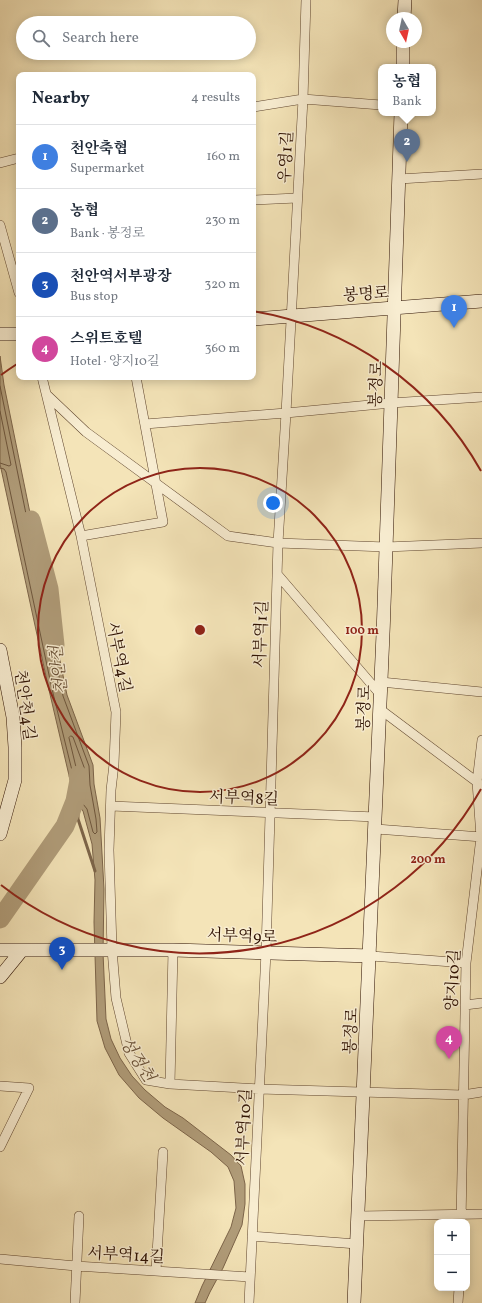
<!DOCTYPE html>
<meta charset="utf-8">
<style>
body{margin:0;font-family:Vollkorn,"Noto Serif KR",serif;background:#f6f6f7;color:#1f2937}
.controls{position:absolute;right:12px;bottom:12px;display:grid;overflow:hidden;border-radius:8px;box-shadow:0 2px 10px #0003}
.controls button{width:36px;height:36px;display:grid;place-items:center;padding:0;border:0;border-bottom:1px solid #e0e1e3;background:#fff;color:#1f2937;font:20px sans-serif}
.compass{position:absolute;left:386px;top:12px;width:36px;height:36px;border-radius:50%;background:#fff;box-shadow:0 2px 10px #0003;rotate:171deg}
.you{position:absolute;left:273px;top:503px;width:14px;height:14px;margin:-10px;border:3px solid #fff;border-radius:50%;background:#1a73e8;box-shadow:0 0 0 6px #1a73e833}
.badge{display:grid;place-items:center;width:26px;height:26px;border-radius:50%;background:#db2777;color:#fff;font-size:13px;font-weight:700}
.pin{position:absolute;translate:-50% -33px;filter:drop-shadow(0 1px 2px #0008)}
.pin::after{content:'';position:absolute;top:21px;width:14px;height:12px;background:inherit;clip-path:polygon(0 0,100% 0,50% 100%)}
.popup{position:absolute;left:378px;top:64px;width:58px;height:52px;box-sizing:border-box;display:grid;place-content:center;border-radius:8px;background:#fff;filter:drop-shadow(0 1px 3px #0005);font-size:13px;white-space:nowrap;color:#747a83}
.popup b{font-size:15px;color:#1f2937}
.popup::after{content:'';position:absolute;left:50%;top:100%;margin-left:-8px;border:8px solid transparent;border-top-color:#fff}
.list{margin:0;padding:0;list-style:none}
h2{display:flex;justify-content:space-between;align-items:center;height:52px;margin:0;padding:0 16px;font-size:17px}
h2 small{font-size:13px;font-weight:400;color:#747a83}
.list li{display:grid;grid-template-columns:26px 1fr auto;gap:12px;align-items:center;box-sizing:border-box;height:64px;padding:0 16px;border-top:1px solid #e0e1e3}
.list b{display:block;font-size:15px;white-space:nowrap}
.list p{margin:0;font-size:13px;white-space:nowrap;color:#747a83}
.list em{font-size:13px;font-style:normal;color:#747a83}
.icon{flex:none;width:22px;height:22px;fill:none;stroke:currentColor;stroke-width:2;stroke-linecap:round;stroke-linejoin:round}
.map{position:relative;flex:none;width:482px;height:1303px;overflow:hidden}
.search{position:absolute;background:#fff;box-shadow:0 2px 10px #0003;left:16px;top:16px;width:240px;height:44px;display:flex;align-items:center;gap:10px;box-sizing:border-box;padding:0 14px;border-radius:22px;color:#747a83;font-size:15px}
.panel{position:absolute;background:#fff;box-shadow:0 2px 10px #0003;left:16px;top:72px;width:240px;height:308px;border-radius:8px}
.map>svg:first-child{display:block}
</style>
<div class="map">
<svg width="482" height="1303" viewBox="0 0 482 1303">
<rect width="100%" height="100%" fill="#f4e4b8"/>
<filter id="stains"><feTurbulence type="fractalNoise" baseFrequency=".005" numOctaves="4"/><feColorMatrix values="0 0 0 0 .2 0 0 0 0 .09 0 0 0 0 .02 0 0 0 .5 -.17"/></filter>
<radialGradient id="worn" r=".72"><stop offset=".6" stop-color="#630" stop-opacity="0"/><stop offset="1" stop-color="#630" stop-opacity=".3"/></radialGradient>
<!-- water -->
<path fill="#b09c79" stroke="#7c6449" d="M0 356 4 385 67 695 93 765 94 784 100 818 104 889 103 953 106 1019 111 1039 120 1058 132 1076 145 1090 165 1107 183 1118 231 1155 241 1166 245 1184V1204L242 1225 223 1268 210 1292 205 1303H195L202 1286 231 1227 236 1208 234 1181 228 1167 211 1152 163 1118 139 1098 119 1075 105 1048 97 1021 94 922 95 880 92 844 83 811 75 801 49 690 0 464Z"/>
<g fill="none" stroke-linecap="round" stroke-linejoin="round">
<!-- shore -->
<path stroke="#6e563c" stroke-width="1" d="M0 386 63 696 89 766 90 785 96 819 97 832 95 834 93 832 87 809 79 799 52 689 6 472 4 469 0 468
M0 411 11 465 9 466 0 463
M71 736 73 737 84 767 85 787 84 789 81 788 69 738Z"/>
<!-- stream -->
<path stroke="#7c6449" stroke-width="3" d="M78 801V819L95 871"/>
<!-- river -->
<path stroke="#b09c79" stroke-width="19" d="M31 520 49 589 55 645
M0 919 65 826 75 801 79 780 78 775"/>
<defs>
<path id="street" d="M253 107 303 99 381 105
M0 163 19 158
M399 179 482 174
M253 200 297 198
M0 225 19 293
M42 377 81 536 116 712 114 764 111 790 109 850 112 949 116 998 129 1053 146 1080 170 1084 259 1089 463 1095 482 1092
M47 395 86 432 228 536 278 543 386 547 482 543
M145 424 286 413 391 403 482 397
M81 536 163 522 136 377
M277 574 380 694
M381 682 482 692
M381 710 481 785
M111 806 376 817
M376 829 482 837
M371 956 466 963
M465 1005 482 1003
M170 1084 173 950
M0 1086 29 1088 0 1147
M359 1216 482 1214
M461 1222 466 963 481 837 477 782 482 740
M252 1236 357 1244
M0 1259 76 1266 250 1277
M156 1271 163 1152
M75 1303 79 1216
M249 1303 266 952 278 543 286 413 303 99 306 0
M458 1303 459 1288"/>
<path id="secondary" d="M404 18 405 0
M403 67V42
M253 319 482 301
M0 334H19
M0 650 13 717 15 747V780L0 834
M0 950H173L371 956
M0 977 22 950
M354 1303C373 906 389 510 401 113"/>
</defs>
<!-- street casing -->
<use href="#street" stroke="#5f452e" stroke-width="10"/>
<!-- secondary casing -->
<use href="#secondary" stroke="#2d1000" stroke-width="14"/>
<!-- street -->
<use href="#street" stroke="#f8edd1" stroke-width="9"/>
<!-- secondary -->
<use href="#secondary" stroke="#f8edd1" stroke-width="13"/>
</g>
<!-- distance rings -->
<g fill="none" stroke="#8f2418" stroke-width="2">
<circle cx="200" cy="630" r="162"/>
<path d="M481 789A323 323 0 0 1 1 885M1 375A323 323 0 0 1 17 364M253 311A323 323 0 0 1 481 471"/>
</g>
<g text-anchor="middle" stroke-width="3" stroke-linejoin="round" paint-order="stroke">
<!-- street labels -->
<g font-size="16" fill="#2d1000" stroke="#f8edd1">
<text transform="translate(285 157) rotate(-87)" y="6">우영1길</text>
<text transform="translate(366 293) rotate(-4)" y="6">봉명로</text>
<text transform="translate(375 384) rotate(-88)" y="6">봉정로</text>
<text transform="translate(260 634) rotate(-88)" y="6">서부역1길</text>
<text transform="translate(120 657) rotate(79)" y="6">서부역4길</text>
<text transform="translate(26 705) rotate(82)" y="6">천안천4길</text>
<text transform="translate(363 708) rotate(-88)" y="6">봉정로</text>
<text transform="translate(244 797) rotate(2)" y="6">서부역8길</text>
<text transform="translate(242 935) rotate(2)" y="6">서부역9로</text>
<text transform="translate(452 980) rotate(-87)" y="6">양지10길</text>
<text transform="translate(350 1031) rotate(-87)" y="6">봉정로</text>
<text transform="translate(243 1127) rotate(-87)" y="6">서부역10길</text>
<text transform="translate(126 1254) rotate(3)" y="6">서부역14길</text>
</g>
<!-- water labels -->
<g font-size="17" font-style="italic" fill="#684f36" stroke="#f8edd1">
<text transform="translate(58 670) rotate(-97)" y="6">천안천</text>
<text transform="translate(138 1059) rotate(57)" y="6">성정천</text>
</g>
</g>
<circle cx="200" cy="630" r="6" fill="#8f2418" stroke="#f8edd1" stroke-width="2"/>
<g font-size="12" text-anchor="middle" font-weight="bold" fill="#8f2418" stroke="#f8edd1" stroke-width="3" stroke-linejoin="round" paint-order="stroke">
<text x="362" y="634">100 m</text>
<text x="428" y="863">200 m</text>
</g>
<rect width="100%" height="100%" filter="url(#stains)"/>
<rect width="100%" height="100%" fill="url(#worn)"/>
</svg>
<div class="controls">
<button>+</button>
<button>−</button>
</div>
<svg class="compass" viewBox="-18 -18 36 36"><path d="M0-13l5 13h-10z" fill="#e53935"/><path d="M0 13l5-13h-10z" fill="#747a83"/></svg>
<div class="you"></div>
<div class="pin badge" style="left:454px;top:328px;background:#3f7fe0">1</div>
<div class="pin badge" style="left:407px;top:162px;background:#5c6f8a">2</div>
<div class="popup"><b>농협</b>Bank</div>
<div class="pin badge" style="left:62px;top:970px;background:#1a4fb4">3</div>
<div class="pin badge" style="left:449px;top:1059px;background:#d1479c">4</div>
<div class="search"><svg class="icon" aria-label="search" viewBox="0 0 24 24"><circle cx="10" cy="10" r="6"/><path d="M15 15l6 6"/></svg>Search here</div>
<section class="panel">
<h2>Nearby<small>4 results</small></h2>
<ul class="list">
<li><span class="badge" style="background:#3f7fe0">1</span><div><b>천안축협</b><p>Supermarket</p></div><em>160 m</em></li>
<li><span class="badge" style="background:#5c6f8a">2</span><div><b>농협</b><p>Bank · 봉정로</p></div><em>230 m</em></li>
<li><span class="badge" style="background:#1a4fb4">3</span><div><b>천안역서부광장</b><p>Bus stop</p></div><em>320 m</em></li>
<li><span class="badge" style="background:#d1479c">4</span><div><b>스위트호텔</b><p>Hotel · 양지10길</p></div><em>360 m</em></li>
</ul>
</section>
</div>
